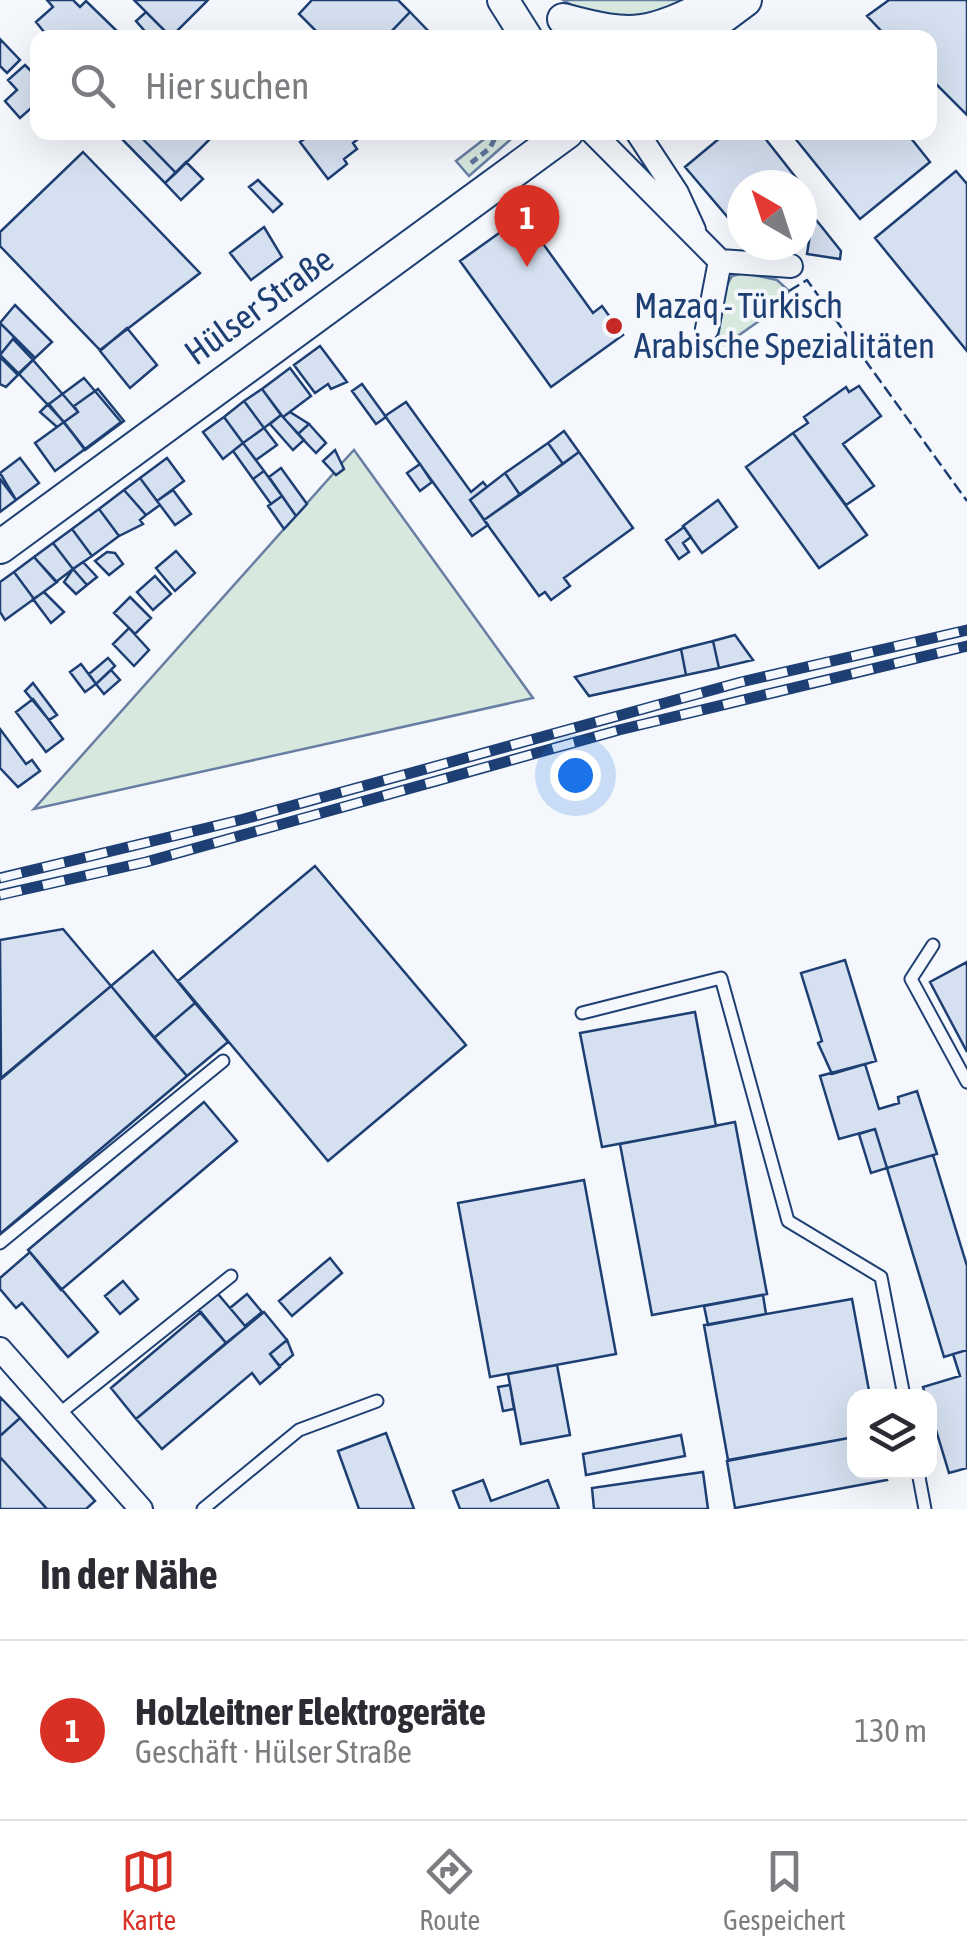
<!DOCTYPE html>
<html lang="de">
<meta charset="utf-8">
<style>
body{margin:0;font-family:"Asap Condensed",sans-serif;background:#f7f7f7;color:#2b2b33}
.controls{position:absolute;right:30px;bottom:30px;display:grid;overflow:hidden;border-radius:20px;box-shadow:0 10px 40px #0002}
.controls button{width:90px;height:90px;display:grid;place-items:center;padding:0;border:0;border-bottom:2px solid #e1e1e2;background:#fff;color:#2b2b33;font:50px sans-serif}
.compass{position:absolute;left:727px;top:170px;width:90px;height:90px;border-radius:50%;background:#fff;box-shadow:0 10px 40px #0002;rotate:321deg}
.you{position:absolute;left:575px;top:775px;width:35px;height:35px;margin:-25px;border:8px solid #fff;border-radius:50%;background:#1a73e8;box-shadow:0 0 0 15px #1a73e833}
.badge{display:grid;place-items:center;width:65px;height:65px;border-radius:50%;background:#d93025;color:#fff;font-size:32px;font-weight:700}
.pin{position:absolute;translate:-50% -82px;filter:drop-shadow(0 2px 5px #0008)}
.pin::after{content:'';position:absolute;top:52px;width:35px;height:30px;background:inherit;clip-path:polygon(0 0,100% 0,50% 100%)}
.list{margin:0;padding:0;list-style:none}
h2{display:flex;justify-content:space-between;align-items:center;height:130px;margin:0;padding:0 40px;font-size:42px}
h2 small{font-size:32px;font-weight:400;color:#7c7c81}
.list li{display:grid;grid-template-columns:65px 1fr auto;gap:30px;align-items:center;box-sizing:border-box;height:180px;padding:0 40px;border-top:2px solid #e1e1e2}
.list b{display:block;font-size:38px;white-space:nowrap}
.list p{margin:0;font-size:32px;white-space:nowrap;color:#7c7c81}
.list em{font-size:32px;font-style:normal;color:#7c7c81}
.icon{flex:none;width:55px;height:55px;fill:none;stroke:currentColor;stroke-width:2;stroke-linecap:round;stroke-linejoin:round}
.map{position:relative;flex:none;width:967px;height:1509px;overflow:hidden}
.search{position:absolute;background:#fff;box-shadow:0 10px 40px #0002;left:30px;right:30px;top:30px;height:110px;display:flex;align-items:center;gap:25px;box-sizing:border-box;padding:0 35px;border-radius:20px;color:#7c7c81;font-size:38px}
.sheet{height:310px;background:#fff}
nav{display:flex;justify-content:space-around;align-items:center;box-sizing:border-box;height:140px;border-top:2px solid #e1e1e2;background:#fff;font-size:28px;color:#7c7c81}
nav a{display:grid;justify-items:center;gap:5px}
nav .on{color:#d93025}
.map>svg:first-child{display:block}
</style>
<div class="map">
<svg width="967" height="1509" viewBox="0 0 967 1509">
<rect width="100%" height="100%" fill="#f4f7fb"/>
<!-- green -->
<path fill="#d7e8df" stroke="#687fa3" stroke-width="2.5" d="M563 0H686C636 24 614 32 563 0Z
M492 133H518L469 176 456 161Z
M744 273 777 280 789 291 776 309 725 345 718 337 726 287 732 276Z
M354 450 533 698 34 809 333 474 343 469 341 464Z"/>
<!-- building -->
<path fill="#d5e0f0" stroke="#1d3f73" stroke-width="2.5" d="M47 0H73L80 7 86 1 120 34 116 38H49L36 22 53 7Z
M134 0H208L171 37Z
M312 0H398L410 12 385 38H323L299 14Z
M889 0H967V115L930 78V38H888L867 16Z
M146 12 171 37V38H151L136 21Z
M410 12 435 38H385Z
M0 39 20 60 7 73 0 66Z
M25 65 38 78V102L20 118 5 101 17 90 8 80Z
M115 132H136L176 173 165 183Z
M136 132H217L176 173Z
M315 132H366V133L353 143 357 149 344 159 347 164 328 179 300 142Z
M727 132H760L801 184 742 185V234L685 167Z
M790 132H906L930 162 860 219Z
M83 152 200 273 100 350 0 246V232Z
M186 162 203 179 181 200 165 183Z
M956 171 967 184V351L875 238Z
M258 180 282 204 273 212 249 187Z
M523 216 593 313 602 306 623 335 551 387 460 261Z
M813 216 841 251 840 259 807 254Z
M264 227 282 257 251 280 230 253Z
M15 305 52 342 35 358 0 323Z
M0 323 35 358 18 374 0 355Z
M127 328 157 365 130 388 100 351Z
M13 339 33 360 19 374 0 355Z
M320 346 347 382 331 389 328 384 315 393 294 365Z
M0 357 18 375 6 387 0 384Z
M33 360 78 412 64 422 19 374Z
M290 368 311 396 283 417 262 389Z
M84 378 121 422 85 449 49 404Z
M362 384 386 417 376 424 352 391Z
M859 386 881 416 843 444 874 486 846 505 793 433 808 423 804 417 846 387 849 392Z
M98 389 124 421 85 450 64 422 78 412 74 406Z
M262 389 281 415 264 428 244 401Z
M244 401 264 428 243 443 224 417Z
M406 402 471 492 483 482 487 487 470 500 488 525 472 536 385 416Z
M48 404 64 422 57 427 40 412Z
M290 412 309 424 298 434 283 417Z
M281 415 304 440 293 450 270 424Z
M224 417 243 443 223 459 203 432Z
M64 422 85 449 55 471 35 443Z
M309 424 326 443 316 453 298 434Z
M264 428 277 445 256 460 243 443Z
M564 431 579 452 563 464 548 443Z
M793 433 867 535 819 568 746 467Z
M243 443 264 471 253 479 233 451Z
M548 443 563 464 520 495 505 473Z
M335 450 344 469 336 475 323 461Z
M579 452 633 528 564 578 570 586 551 600 545 592 539 596 484 520Z
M20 458 39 483 16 500 0 473Z
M167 458 184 481 157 501 140 478Z
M420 464 432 482 420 491 407 473Z
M281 468 307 504 296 516 269 477Z
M264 471 282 496 271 504 253 479Z
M505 473 520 495 484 520 470 500Z
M140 478 160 505 146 515 124 490Z
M0 479 16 500 0 512Z
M124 490 146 515 140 520 143 524 119 536 99 509Z
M173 490 191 514 175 525 157 501Z
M282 496 296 516 284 529 268 506Z
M718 500 737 527 702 553 683 526Z
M99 509 119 536 92 556 72 529Z
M684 527 691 537 683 543 689 552 679 559 666 540Z
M72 529 92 556 73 569 53 543Z
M53 543 73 569 56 582 34 557Z
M176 551 195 573 175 591 156 568Z
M107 552 115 553 123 564 109 575 95 561Z
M34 557 57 582 34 599 14 572Z
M83 562 97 577 87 585 73 569Z
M73 569 87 585 76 594 64 582Z
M14 572 34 599 5 620 0 612V582Z
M155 576 171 594 153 610 137 592Z
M44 592 64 612 51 623 33 599Z
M130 597 151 618 135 634 114 613Z
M129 628 149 650 134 666 113 644Z
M735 635 753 660 719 668 713 641Z
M713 641 719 668 686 675 681 649Z
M681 649 686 675 589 696 575 677Z
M108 658 115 666 96 684 89 674Z
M81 664 96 684 85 692 70 672Z
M111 670 120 680 104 694 96 684Z
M33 683 57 715 49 720 25 691Z
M33 699 63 739 46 752 16 712Z
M0 729 26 764 32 760 40 771 18 787 0 768Z
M315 866 466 1045 328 1161 178 981Z
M63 929 111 986 1 1079 0 940Z
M153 951 195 1003 154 1038 111 986Z
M845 960 876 1061 832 1074 818 1043 822 1041 801 973Z
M967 962V1052L930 982Z
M111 986 187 1076 0 1234V1079Z
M195 1003 228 1042 187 1076 154 1038Z
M695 1012 716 1126 602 1147 580 1033Z
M865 1064 879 1109 899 1103 898 1097 917 1091 937 1154 887 1168 875 1129 839 1139 820 1076Z
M204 1102 237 1141 61 1290 28 1250Z
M735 1122 767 1294 652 1315 620 1144Z
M875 1129 887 1168 871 1173 859 1134Z
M933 1155 967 1266V1350L944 1357 887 1168Z
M584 1180 616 1354 490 1377 458 1203Z
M30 1252 98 1332 68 1357 22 1303 16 1308 0 1289V1278Z
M330 1258 342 1273 292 1316 279 1301Z
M123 1281 138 1299 120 1314 105 1296Z
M218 1294 246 1327 226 1343 198 1310Z
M247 1294 262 1312 245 1326 230 1308Z
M763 1295 766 1314 708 1325 704 1306Z
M852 1299 870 1396H854V1437L728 1460 704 1325Z
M201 1312 226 1343 136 1419 111 1388Z
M264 1312 287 1340 270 1354 280 1367 260 1384 252 1373 162 1449 136 1419Z
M287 1340 293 1355 280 1366 270 1354Z
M967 1350V1468L949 1473 923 1387 960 1376 953 1354Z
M557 1365 570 1435 521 1444 508 1374Z
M510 1385 514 1409 503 1411 498 1387Z
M0 1397 20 1418 0 1436Z
M20 1418 95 1501 86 1509H47L0 1457V1436Z
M386 1433 414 1509H359L338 1451Z
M681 1435 685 1456 586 1475 583 1454Z
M854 1437V1472H885L887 1480 735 1508 727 1461Z
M0 1457 47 1509H0Z
M703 1472 708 1509H594L592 1488Z
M483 1480 491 1501 548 1480 559 1509H460L453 1491Z"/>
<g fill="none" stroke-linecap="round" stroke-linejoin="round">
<defs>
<path id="service" d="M933 945 911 979 967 1082
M582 1013 721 978 788 1221 881 1277 904 1396
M0 1243 223 1061
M60 1413 231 1276
M918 1472 925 1509
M203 1509 299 1430 377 1401"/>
<path id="minor" d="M592 132 720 261 791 266
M637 132 677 193 694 230
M707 329 720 261
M0 1349 141 1509"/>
<path id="tertiary" d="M503 0 527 38
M563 19C640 40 649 33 720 0"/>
<path id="secondary" d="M694 38 745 0
M0 547 567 132"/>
</defs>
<!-- service casing -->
<use href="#service" stroke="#1d3f73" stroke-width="15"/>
<!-- minor casing -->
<use href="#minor" stroke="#1d3f73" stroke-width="26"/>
<!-- tertiary casing -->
<use href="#tertiary" stroke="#1d3f73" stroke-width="34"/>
<!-- secondary casing -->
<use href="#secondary" stroke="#1d3f73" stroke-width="36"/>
<!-- path -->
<path stroke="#5e769c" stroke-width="5" stroke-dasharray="8 5" stroke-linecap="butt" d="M471 163 490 148 498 132"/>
<!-- service -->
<use href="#service" stroke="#f4f7fb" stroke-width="11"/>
<!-- minor -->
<use href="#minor" stroke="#f4f7fb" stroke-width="22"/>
<!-- tertiary -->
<use href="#tertiary" stroke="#f4f7fb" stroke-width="30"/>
<!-- secondary -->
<use href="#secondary" stroke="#f4f7fb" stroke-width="32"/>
<defs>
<path id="rail" d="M0 878 244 819 741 682 967 630
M0 895 146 862 619 730 967 646"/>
</defs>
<!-- rail casing -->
<use href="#rail" stroke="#1d3f73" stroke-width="11"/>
<!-- rail -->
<use href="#rail" stroke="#f4f7fb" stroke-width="8" stroke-dasharray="22" stroke-linecap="butt"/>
<!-- fence -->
<path stroke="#1d3f73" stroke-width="2.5" stroke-dasharray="12 5" stroke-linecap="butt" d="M789 291 807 280 967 501"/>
</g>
<!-- markers -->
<circle fill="#c62828" stroke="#f4f7fb" stroke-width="4" cx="614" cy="326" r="10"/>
<g text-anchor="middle" stroke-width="8" stroke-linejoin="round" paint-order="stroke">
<!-- street labels -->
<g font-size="35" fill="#1d3f73" stroke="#f4f7fb">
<text transform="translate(259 306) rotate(-36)" y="12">Hülser Straße</text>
</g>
<!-- poi labels -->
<g font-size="35" fill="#1d3f73" stroke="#f4f7fb" text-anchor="start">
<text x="634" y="318">Mazaq - Türkisch<tspan x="634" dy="40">Arabische Spezialitäten</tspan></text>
</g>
</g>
</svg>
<div class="controls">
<button><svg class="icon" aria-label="layers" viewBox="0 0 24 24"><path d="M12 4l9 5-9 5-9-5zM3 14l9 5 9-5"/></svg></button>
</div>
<svg class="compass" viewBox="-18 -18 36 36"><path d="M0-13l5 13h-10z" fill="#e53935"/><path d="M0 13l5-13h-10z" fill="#7c7c81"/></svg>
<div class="you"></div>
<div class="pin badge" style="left:527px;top:267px">1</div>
<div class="search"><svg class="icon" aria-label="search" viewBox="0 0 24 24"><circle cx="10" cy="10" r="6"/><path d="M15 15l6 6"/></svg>Hier suchen</div>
</div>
<section class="sheet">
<h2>In der Nähe<small></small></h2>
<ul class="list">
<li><span class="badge">1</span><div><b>Holzleitner Elektrogeräte</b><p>Geschäft · Hülser Straße</p></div><em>130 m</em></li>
</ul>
</section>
<nav>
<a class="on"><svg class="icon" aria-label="map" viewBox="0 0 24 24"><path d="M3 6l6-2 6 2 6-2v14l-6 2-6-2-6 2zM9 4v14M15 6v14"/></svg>Karte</a>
<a><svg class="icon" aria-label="directions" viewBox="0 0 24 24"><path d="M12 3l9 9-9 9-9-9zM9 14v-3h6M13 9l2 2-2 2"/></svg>Route</a>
<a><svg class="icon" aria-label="saved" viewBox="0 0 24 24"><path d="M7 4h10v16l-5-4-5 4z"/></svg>Gespeichert</a>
</nav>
